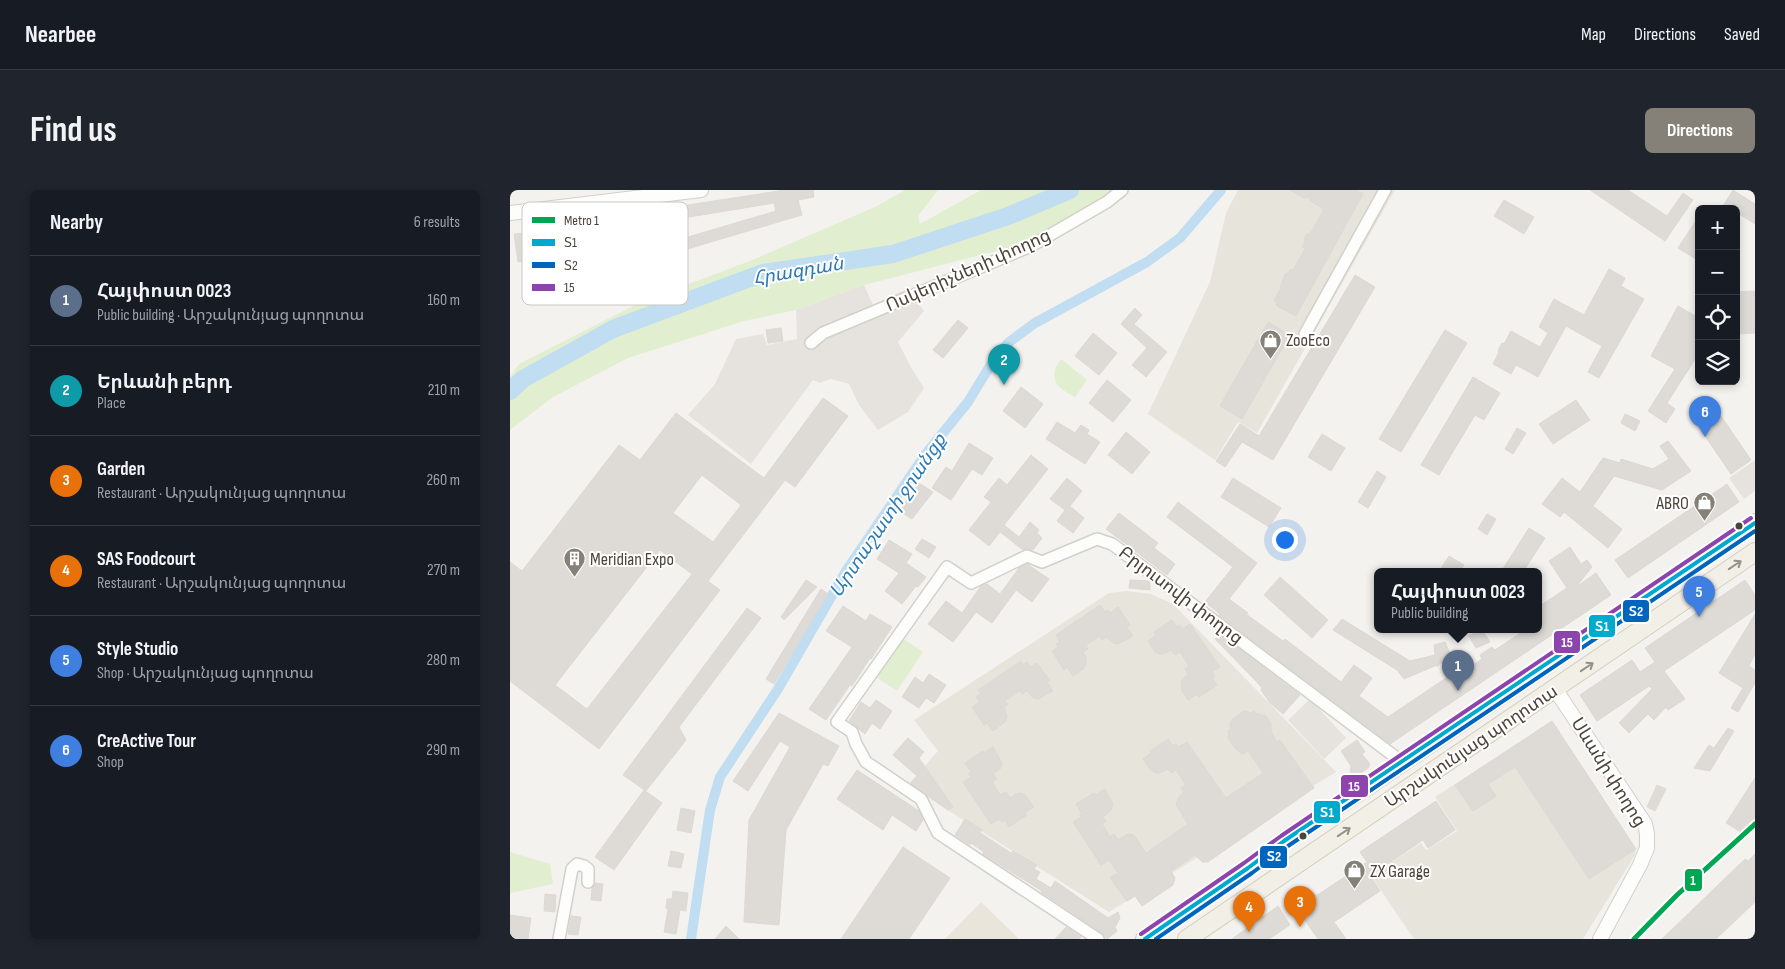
<!DOCTYPE html>
<meta charset="utf-8">
<style>
body{margin:0;font-family:"Sofia Sans Condensed","Noto Sans Armenian",sans-serif;background:#20242c;color:#f1f3f6}
.controls{position:absolute;right:15px;top:15px;display:grid;overflow:hidden;border-radius:8px;box-shadow:0 2px 8px #0003}
.controls button{width:45px;height:45px;display:grid;place-items:center;padding:0;border:0;border-bottom:1px solid #363941;background:#171b24;color:#f1f3f6;font:25px sans-serif}
.you{position:absolute;left:774px;top:349px;width:18px;height:18px;margin:-12px;border:4px solid #fff;border-radius:50%;background:#1a73e8;box-shadow:0 0 0 8px #1a73e833}
.badge{display:grid;place-items:center;width:32px;height:32px;border-radius:50%;background:#868178;color:#fff;font-size:16px;font-weight:700}
.pin{position:absolute;translate:-50% -41px;filter:drop-shadow(0 1px 2px #0008)}
.pin::after{content:'';position:absolute;top:26px;width:18px;height:15px;background:inherit;clip-path:polygon(0 0,100% 0,50% 100%)}
.popup{position:absolute;left:864px;top:378px;width:168px;height:65px;box-sizing:border-box;display:grid;place-content:center;border-radius:8px;background:#171b24;filter:drop-shadow(0 1px 4px #0005);font-size:16px;white-space:nowrap;color:#9ea1a6}
.popup b{font-size:19px;color:#f1f3f6}
.popup::after{content:'';position:absolute;left:50%;top:100%;margin-left:-10px;border:10px solid transparent;border-top-color:#171b24}
.list{margin:0;padding:0;list-style:none}
h2{display:flex;justify-content:space-between;align-items:center;height:65px;margin:0;padding:0 20px;font-size:21px}
h2 small{font-size:16px;font-weight:400;color:#9ea1a6}
.list li{display:grid;grid-template-columns:32px 1fr auto;gap:15px;align-items:center;box-sizing:border-box;height:90px;padding:0 20px;border-top:1px solid #363941}
.list b{display:block;font-size:19px;white-space:nowrap}
.list p{margin:0;font-size:16px;white-space:nowrap;color:#9ea1a6}
.list em{font-size:16px;font-style:normal;color:#9ea1a6}
.icon{flex:none;width:28px;height:28px;fill:none;stroke:currentColor;stroke-width:2;stroke-linecap:round;stroke-linejoin:round}
.map{position:relative;flex:none;width:1245px;height:749px;overflow:hidden;border-radius:8px}
header{display:flex;align-items:center;gap:30px;box-sizing:border-box;height:70px;padding:0 25px;background:#171b24;border-bottom:1px solid #363941}
header strong{font-size:24px}
nav{display:flex;gap:28px;margin-inline-start:auto;font-size:18px}
.intro{display:flex;align-items:center;justify-content:space-between;box-sizing:border-box;height:120px;padding:0 30px}
h1{margin:0;font-size:35px}
.button{padding:12px 22px;border-radius:8px;background:#868178;color:#fff;font-size:18px;font-weight:700}
main{display:flex;gap:30px;padding:0 30px}
aside{flex:1;background:#171b24;border-radius:8px;box-shadow:0 2px 8px #0003}
.map>svg:first-child{display:block}
</style>
<header>
<strong>Nearbee</strong>
<nav><a>Map</a><a>Directions</a><a>Saved</a></nav>
</header>
<div class="intro"><h1>Find us</h1><a class="button">Directions</a></div>
<main>
<aside>
<h2>Nearby<small>6 results</small></h2>
<ul class="list">
<li><span class="badge" style="background:#5c6f8a">1</span><div><b>Հայփոստ 0023</b><p>Public building · Արշակունյաց պողոտա</p></div><em>160 m</em></li>
<li><span class="badge" style="background:#0f9aa8">2</span><div><b>Երևանի բերդ</b><p>Place</p></div><em>210 m</em></li>
<li><span class="badge" style="background:#e8710a">3</span><div><b>Garden</b><p>Restaurant · Արշակունյաց պողոտա</p></div><em>260 m</em></li>
<li><span class="badge" style="background:#e8710a">4</span><div><b>SAS Foodcourt</b><p>Restaurant · Արշակունյաց պողոտա</p></div><em>270 m</em></li>
<li><span class="badge" style="background:#3f7fe0">5</span><div><b>Style Studio</b><p>Shop · Արշակունյաց պողոտա</p></div><em>280 m</em></li>
<li><span class="badge" style="background:#3f7fe0">6</span><div><b>CreActive Tour</b><p>Shop</p></div><em>290 m</em></li>
</ul>
</aside>
<div class="map">
<svg width="1245" height="749" viewBox="0 0 1245 749">
<rect width="100%" height="100%" fill="#f4f2ee"/>
<!-- residential -->
<path fill="#e7e4dc" d="M728 0H885L747 243 728 232 705 270 638 224 700 92 716 23Z
M617 401 641 404 663 414 826 582 599 722 398 595 428 561 404 530 599 403Z
M1042 531 1126 659 1125 665 1073 749H904L861 686 911 653 916 660 947 641 925 607Z"/>
<!-- education -->
<path fill="#eae5da" d="M471 712 509 749H435Z"/>
<!-- green -->
<path fill="#e1eecf" d="M395 0H428L408 26 410 34 471 0H605L596 8 521 52 354 95 286 120 234 131 118 168 43 207 0 240V187L9 174 133 111 240 71 365 17Z
M551 169 577 190 565 207C546 197 537 189 551 169Z
M392 448 413 462 387 501 366 487Z
M0 662 40 674 43 694 0 703Z"/>
<!-- parking -->
<path fill="#e6e3df" d="M354 95 363 115 397 99 414 121 388 152 402 179 414 198 398 222 368 240 349 215 339 194 321 189 310 193 303 190 241 274 178 225 205 194 226 149 253 144 257 155 287 149 286 120Z
M1245 270V301L1234 309 1219 288Z
M800 509 836 548 814 569 778 530Z"/>
<g fill="none" stroke-linecap="round" stroke-linejoin="round">
<!-- canal -->
<path stroke="#c0ddf1" stroke-width="10" d="M181 749 200 620 210 587 268 499 336 381 415 265 458 212 483 171 498 153 525 133 637 72 670 48 711 0"/>
<!-- river -->
<path stroke="#c0ddf1" stroke-width="18" d="M0 201 13 189 103 139 253 83 383 64 498 26 560 0"/>
</g>
<!-- building -->
<path fill="#dedbd6" stroke="#dcd9d4" fill-rule="evenodd" d="M275 0H303L304 7 288 10 292 25 137 71 134 60 266 21 264 13 167 29 165 17Z
M780 0H846L853 4 786 126 767 116 766 112 764 110 771 98H770L775 84 778 83 781 79 783 80 795 59 792 57 795 52 794 49 797 44H800L814 19 800 11 799 7 794 8Z
M1080 0H1118L1157 26 1173 3 1183 10 1155 51Z
M1223 0 1245 14V34L1226 22V19H1211Z
M994 10 1024 27 1014 44 984 26Z
M133 23 135 35 104 40 102 28Z
M1189 26V71L1168 58Z
M85 32 86 42 63 44 61 35Z
M28 42 29 48 49 49 48 72 38 71 36 100 25 99 28 69 8 72 4 44Z
M1099 79 1115 88 1111 96 1134 109 1089 188 1078 182 1092 156 1056 136 1028 187 1006 175 1001 184 983 174 989 162 988 161 992 153 994 154 1001 141 1030 157 1038 143 1029 137 1044 109 1074 125Z
M845 85 865 97 763 270 732 252 715 277 706 271 730 234 749 246 802 157 793 151H798L802 146 807 149Z
M1245 101V143L1226 144V102Z
M1168 116 1189 128V163L1157 213 1165 219 1156 233 1138 221 1165 179 1141 166Z
M625 118 632 125 624 134 657 162 636 187 622 175 637 158 611 134Z
M448 130 458 138 433 168 423 160Z
M758 132 780 145 732 229 710 216Z
M271 138 273 151 258 153 256 140Z
M935 140 957 153 891 262 869 249Z
M583 143 607 163 589 185 565 166Z
M963 187 990 203 974 230 965 225 929 285 911 275Z
M597 190 621 210 603 232 579 213Z
M511 197 533 214 515 238 493 221Z
M313 208 338 226 285 297 275 290 198 391 210 400 89 559 0 491V372L12 381 109 255 130 270 166 223 254 288ZM192 285 231 315 203 352 163 323ZM150 360 182 384 77 519 45 495Z
M1066 210 1080 230 1043 254 1029 234Z
M1115 224 1130 231 1125 241 1111 233Z
M1211 226 1241 270 1221 284 1191 240Z
M547 232 565 243 571 235 579 240 577 244 590 252 575 274 536 249Z
M1007 238 1016 243 1003 264 995 259Z
M616 242 640 262 622 284 598 265Z
M812 244 835 258 821 281 798 267Z
M1158 251 1181 281 1152 300 1104 286 1083 316 1112 339 1098 358 1054 322 1050 327 1032 314 1052 288 1070 302 1093 268 1110 273 1111 269 1143 279 1159 269 1150 256Z
M459 253 483 268 472 285 462 279 441 310 422 298 436 277 442 281Z
M521 265 538 279 494 335 509 347 520 332 529 340 527 343 532 348 523 360 517 359 513 360 490 342 479 356 459 340 481 312 474 307 489 288 497 295Z
M867 281 876 287 858 318 848 312Z
M557 288 572 301 560 316 574 328 563 343 547 331 555 320 540 309Z
M723 288 771 318 759 337 711 307Z
M409 293 423 302 402 329 389 321Z
M1217 294 1229 312 1118 388 1105 370Z
M668 312 747 373 719 409 738 423 736 424 773 451 775 449 831 492 844 475 862 488 849 506 878 527 945 482 947 486 972 469 970 465 982 457 985 460 1015 440H1028V417L1057 398 1039 371 1060 357 1071 374 1077 370 1082 377 1066 397 1086 383 1101 405 880 554 709 425 710 424 695 412 723 377 657 327Z
M609 323 648 353 644 358 665 374 657 385 596 339Z
M977 324 986 329 977 345 968 339Z
M1019 338 1035 348 1013 382H991Z
M412 349 426 357 419 368 405 359Z
M379 350 402 364 396 373 416 387 408 397 406 396 392 414 375 401 389 383 367 369Z
M939 366 954 375 949 382H929Z
M517 374 539 389 522 412 506 400 482 433 466 422 443 452 418 434 436 411 452 423 471 396 477 394 490 404 509 378Z
M770 387 818 430 802 448 754 405Z
M296 390 307 397 274 430 271 427Z
M620 390 639 391 640 392V400L619 398Z
M1235 390 1245 405V420L1154 481 1175 509 1158 520 1156 517 1144 530 1138 524 1119 543 1109 533 1142 499 1139 496 1087 531 1070 505 1122 470 1130 482 1145 472 1135 458Z
M311 399 318 404 264 494 256 489Z
M590 415 595 422 598 420 600 423 608 417 620 435 617 437 623 446 608 454 603 453 596 447 592 450 589 446 576 455 578 459 573 462 576 468V475L572 480 563 486 557 477 554 480 542 461 548 457 546 454 550 452 546 445Z
M333 416 356 431 360 424 382 437 361 469 360 468 342 496 340 495 316 530 299 519 342 457 316 441Z
M237 418 251 428 169 537 176 550 136 601 113 585Z
M1245 424V464L1239 476 1245 480V493L1228 522 1221 518 1233 498 1209 483Z
M832 429 900 471 925 465 924 455 935 452 942 468 929 474 927 477V475L894 489 887 480 823 440Z
M662 430 667 437 670 435 672 439 680 434 710 477 702 482 705 486 702 488 707 495 689 507 687 504 678 510 672 501 671 492 678 484 675 479 679 476 670 462 665 465 661 460 656 463 650 464 645 462 638 451 646 445 644 442Z
M970 440H972L980 452 966 458 959 446Z
M710 444 790 505 773 524 760 513 751 500 752 498 744 489 705 449Z
M511 471 513 475 517 472 520 477 527 473 540 491 537 492 543 501 528 509 523 508 517 501 512 504 510 501 495 511 498 514 494 517 497 526 496 531 483 541 477 533 474 535 462 517 469 512 466 507 471 503 468 500Z
M419 484 436 495 424 513 416 508 409 518 392 507 405 487 413 493Z
M366 510 382 521 370 539 362 533 355 544 339 531 351 512 360 518Z
M734 521 741 523 744 521 747 524 756 526 761 534V541L767 552 770 550 804 598 698 672H692L685 665 661 681 665 688 663 695 632 716 625 706 617 711 600 688 608 683 599 670 591 675 563 632 571 627 570 625 572 624 566 614 584 603 585 605 595 599 603 614 601 620 593 627 596 631 592 634 600 647 604 644 608 650 618 644 624 645 636 663 678 634 666 615 668 608 674 602 671 598 676 595 666 580 661 583 658 579 650 583H645L640 579 633 569 641 563 640 561 658 549 663 556 666 554 668 557 677 552 716 608 753 583 738 561 732 564 725 558 718 548 719 543 718 541 721 538 720 533 724 528Z
M269 523 329 556 318 576 313 574 276 640 269 735 234 732 239 630 280 557 270 551 238 601 223 591Z
M1042 531 1126 659 1079 689 1005 577 978 594 986 606 963 621 945 595Z
M1218 538 1224 541 1200 581 1184 578 1199 555 1204 558Z
M398 548 414 562 409 568 443 617 438 620 401 593 407 586 383 565Z
M847 550 855 562 852 564 860 574 858 578 848 585 844 586 840 581 841 576 831 561Z
M483 557 492 573 491 578 483 584 487 589 482 592 490 605 496 602 500 608 506 604 511 603 516 606 524 617 515 623 517 625 499 637 495 630 492 632 489 629 481 634 453 592 461 587 458 584 461 582 455 573 473 561 474 563Z
M347 580 409 621 413 630 406 641 382 625 373 640 327 609Z
M1245 588V627L1234 644 1216 633Z
M1147 595 1156 599 1145 621 1137 617Z
M134 600 152 613 104 680 85 667Z
M926 611 945 640 918 658 913 650 860 686 870 701 824 732 836 749H808L785 716 804 703 806 706 857 672 850 662Z
M171 618 185 621 181 643 167 640Z
M455 629 472 640 469 642 501 663 503 661 527 675 524 679 530 682 526 689 541 698 545 691 598 728 608 722 610 728 605 737 607 741 597 749 592 743 531 702 532 701 473 664 474 662 461 653 460 655 445 645Z
M393 657 440 688 399 749H331Z
M161 661 174 664 171 678 158 676Z
M1245 664V712L1206 749H1152L1235 669 1238 671Z
M85 693 93 694 91 711 81 710 82 698Z
M163 701 178 703 176 721 170 720 166 744 154 742 158 719 156 718 157 709H162Z
M35 704 46 705 45 722 34 721Z
M768 716 780 735 759 749H722Z
M0 725 21 728 18 749H0Z
M61 726 71 727 68 745 58 744Z
M216 736 229 749H205Z
M556 737 571 747 568 749H545Z"/>
<g fill="none" stroke-linecap="round" stroke-linejoin="round">
<defs>
<path id="minor" d="M795 144 875 0
M301 153 313 143 521 56 597 12 612 0
M49 749 62 679 67 674 74 676 78 679V692
M588 749 428 643 411 609 356 572 346 554 342 542 327 532 437 377 461 393 517 366 532 372 587 349 602 354 892 572"/>
<path id="tertiary" d="M0 23 191 0
M1045 499 1135 634 1137 644V658L1130 675 1090 749"/>
<path id="primary" d="M635 749 738 678 774 651 859 595 1245 333
M677 749 1245 362"/>
</defs>
<!-- minor casing -->
<use href="#minor" stroke="#d2d0cb" stroke-width="14"/>
<!-- tertiary casing -->
<use href="#tertiary" stroke="#d2d0cb" stroke-width="16"/>
<!-- primary casing -->
<use href="#primary" stroke="#d6cebb" stroke-width="20"/>
<!-- minor -->
<use href="#minor" stroke="#fdfdfc" stroke-width="11"/>
<!-- tertiary -->
<use href="#tertiary" stroke="#fdfdfc" stroke-width="14"/>
<!-- primary -->
<use href="#primary" stroke="#f2efe6" stroke-width="18"/>
<defs>
<path id="bus-1" d="M635 749 738 678 774 651 1245 333"/>
<path id="bus-2" d="M646 749 742 683 778 656 1245 341"/>
<path id="bus-3" d="M631 744 734 673 771 646 1241 328"/>
</defs>
<!-- bus-1 casing -->
<use href="#bus-1" stroke="#fff" stroke-width="8"/>
<!-- bus-2 casing -->
<use href="#bus-2" stroke="#fff" stroke-width="8"/>
<!-- bus-3 casing -->
<use href="#bus-3" stroke="#fff" stroke-width="8"/>
<!-- bus-1 -->
<use href="#bus-1" stroke="#00a9ce" stroke-width="4"/>
<!-- bus-2 -->
<use href="#bus-2" stroke="#0065bd" stroke-width="4"/>
<!-- bus-3 -->
<use href="#bus-3" stroke="#8e44ad" stroke-width="4"/>
<defs>
<path id="metro-1" d="M1124 749 1167 705 1245 634"/>
</defs>
<!-- metro-1 casing -->
<use href="#metro-1" stroke="#fff" stroke-width="9"/>
<!-- metro-1 -->
<use href="#metro-1" stroke="#00a651" stroke-width="5"/>
</g>
<!-- one-way arrows -->
<defs><path id="oneway-shaft" d="M-6 0H5M1.5-3L5.5 0L1.5 3" fill="none" stroke-width="1.6" stroke-linecap="round" stroke-linejoin="round" transform="scale(1.25)"/></defs>
<g stroke="#969187">
<use href="#oneway-shaft" transform="translate(1225 375) rotate(-34)"/>
<use href="#oneway-shaft" transform="translate(1077 477) rotate(-34)"/>
<use href="#oneway-shaft" transform="translate(834 642) rotate(-34)"/>
</g>
<!-- icons -->
<defs>
<symbol id="shop-pin" viewBox="-11 -11 22 30"><path d="M0 17L-7.5 6A9.5 9.5 0 1 1 7.5 6Z" fill="#868178" stroke="#fff"/><path d="M-5-2.5h2.3a2.7 3.5 0 0 1 5.4 0H5L5.5 6h-11ZM-1.5-2.5h3a1.5 2.3 0 0 0-3 0Z" fill="#fff"/></symbol>
<symbol id="building-pin" viewBox="-11 -11 22 30"><path d="M0 17L-7.5 6A9.5 9.5 0 1 1 7.5 6Z" fill="#868178" stroke="#fff"/><path d="M-4-6H4V6H1V3H-1V6H-4ZM-2.5-4.3h1.7v1.8h-1.7ZM.8-4.3h1.7v1.8H.8ZM-2.5-1h1.7V.8h-1.7ZM.8-1h1.7V.8H.8Z" fill="#fff"/></symbol>
</defs>
<g fill-rule="evenodd">
<use href="#shop-pin" x="748" y="138" width="25" height="34"/>
<use href="#shop-pin" x="1182" y="300" width="25" height="34"/>
<use href="#building-pin" x="52" y="356" width="25" height="34"/>
<use href="#shop-pin" x="832" y="668" width="25" height="34"/>
</g>
<!-- markers -->
<g fill="#4b4439" stroke="#fff" stroke-width="2">
<circle cx="1229" cy="336" r="4.5"/>
<circle cx="793" cy="646" r="4.5"/>
</g>
<g text-anchor="middle" stroke-width="4" stroke-linejoin="round" paint-order="stroke">
<!-- street labels -->
<g font-size="18" fill="#4b4439" stroke="#fff">
<text transform="translate(458 80) rotate(-24)" y="6">Ոսկերիչների փողոց</text>
<text transform="translate(671 405) rotate(37)" y="6">Բրյուսովի փողոց</text>
<text transform="translate(961 556) rotate(-34)" y="6">Արշակունյաց պողոտա</text>
<text transform="translate(1099 582) rotate(58)" y="6">Սևանի փողոց</text>
</g>
<!-- poi labels -->
<g font-size="18" fill="#4b4439" stroke="#fff" text-anchor="start">
<text x="776" y="156">ZooEco</text>
<text x="1179" y="319" text-anchor="end">ABRO</text>
<text x="80" y="375">Meridian Expo</text>
<text x="860" y="687">ZX Garage</text>
</g>
<!-- water labels -->
<g font-size="19" font-style="italic" fill="#2e7ab2" stroke="#fff">
<text transform="translate(288 80) rotate(-10)" y="7">Հրազդան</text>
<text transform="translate(377 325) rotate(-56)" y="7">Արտաշատի ջրանցք</text>
</g>
</g>
<!-- legend -->
<rect x="12" y="12" width="166" height="103" rx="8" fill="#fff" stroke="#c9c7c4" stroke-width="1"/>
<rect x="22" y="27" width="23" height="6" fill="#00a651"/>
<rect x="22" y="49" width="23" height="7" fill="#00a9ce"/>
<rect x="22" y="72" width="23" height="6" fill="#0065bd"/>
<rect x="22" y="94" width="23" height="7" fill="#8e44ad"/>
<g font-size="14" fill="#4b4439">
<text x="54" y="35">Metro 1</text>
<text x="54" y="57">Տ1</text>
<text x="54" y="80">Տ2</text>
<text x="54" y="102">15</text>
</g>
<g stroke="#fff" stroke-width="2">
<rect x="1112" y="409" width="28" height="24" rx="5" fill="#0065bd"/>
<rect x="1078" y="424" width="28" height="24" rx="5" fill="#00a9ce"/>
<rect x="1043" y="440" width="28" height="24" rx="5" fill="#8e44ad"/>
<rect x="830" y="584" width="29" height="24" rx="5" fill="#8e44ad"/>
<rect x="803" y="610" width="28" height="24" rx="5" fill="#00a9ce"/>
<rect x="749" y="655" width="29" height="24" rx="5" fill="#0065bd"/>
<rect x="1174" y="678" width="19" height="24" rx="5" fill="#00a651"/>
</g>
<g font-size="14" text-anchor="middle" font-weight="bold" fill="#fff">
<text x="1126" y="426">Տ2</text>
<text x="1092" y="441">Տ1</text>
<text x="1057" y="457">15</text>
<text x="844" y="601">15</text>
<text x="817" y="627">Տ1</text>
<text x="764" y="671">Տ2</text>
<text x="1183" y="695">1</text>
</g>
</svg>
<div class="controls">
<button>+</button>
<button>−</button>
<button><svg class="icon" aria-label="locate" viewBox="0 0 24 24"><circle cx="12" cy="12" r="6"/><path d="M12 2v4M12 18v4M2 12h4M18 12h4"/></svg></button>
<button><svg class="icon" aria-label="layers" viewBox="0 0 24 24"><path d="M12 4l9 5-9 5-9-5zM3 14l9 5 9-5"/></svg></button>
</div>
<div class="you"></div>
<div class="pin badge" style="left:948px;top:501px;background:#5c6f8a">1</div>
<div class="popup"><b>Հայփոստ 0023</b>Public building</div>
<div class="pin badge" style="left:494px;top:195px;background:#0f9aa8">2</div>
<div class="pin badge" style="left:790px;top:737px;background:#e8710a">3</div>
<div class="pin badge" style="left:739px;top:742px;background:#e8710a">4</div>
<div class="pin badge" style="left:1189px;top:427px;background:#3f7fe0">5</div>
<div class="pin badge" style="left:1195px;top:247px;background:#3f7fe0">6</div>
</div>
</main>
